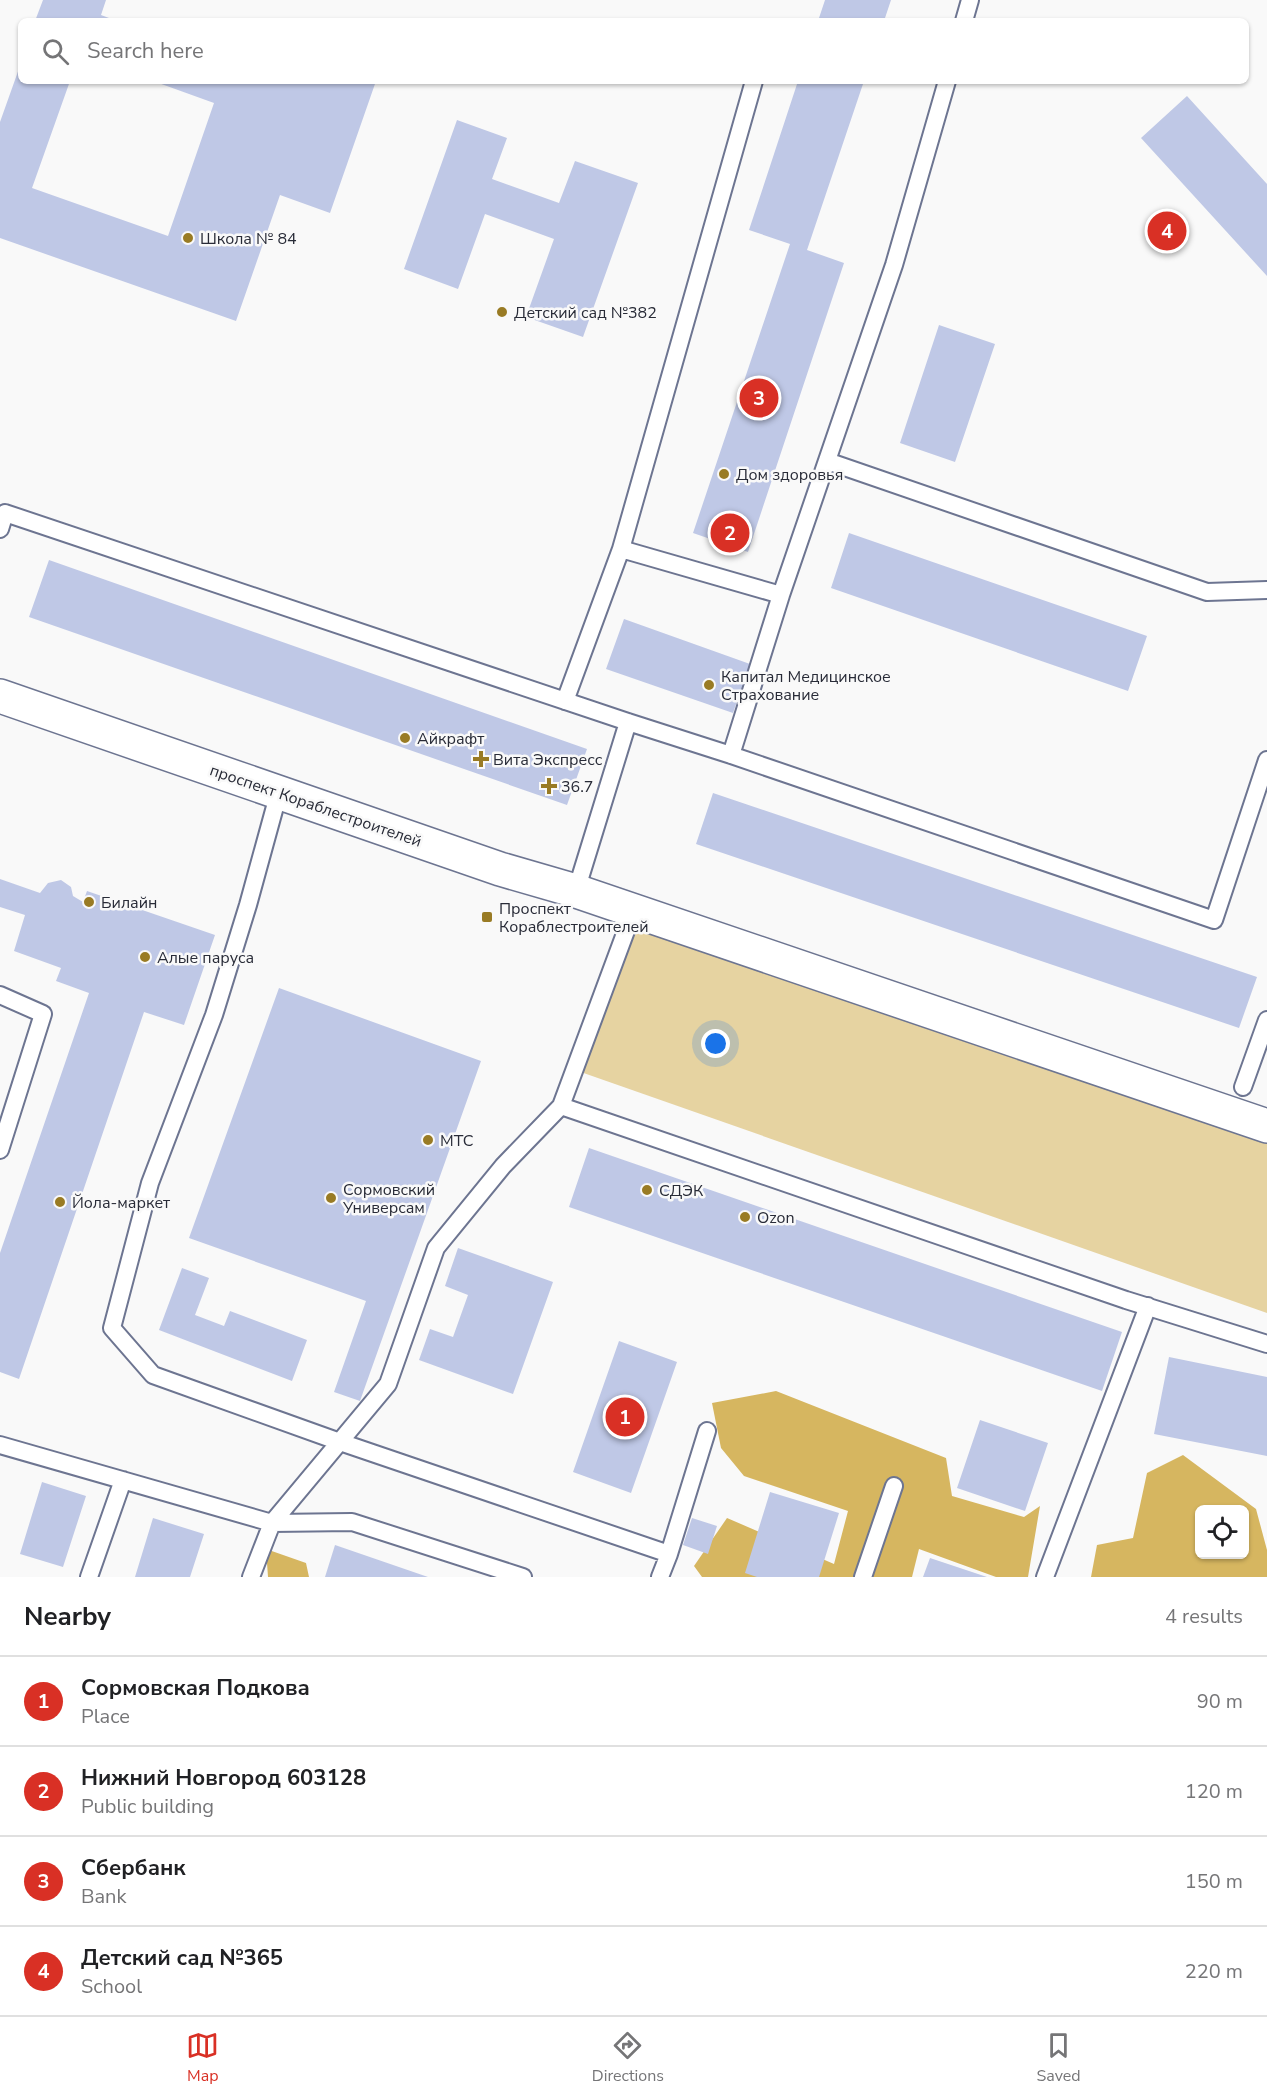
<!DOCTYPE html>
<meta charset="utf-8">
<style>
body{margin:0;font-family:"Nunito Sans",sans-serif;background:#f2f2f2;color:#202124}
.controls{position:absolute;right:18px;bottom:18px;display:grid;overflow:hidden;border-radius:9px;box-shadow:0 2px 4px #0004}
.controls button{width:54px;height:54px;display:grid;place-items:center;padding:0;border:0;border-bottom:2px solid #e0e0e0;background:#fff;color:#202124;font:30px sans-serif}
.you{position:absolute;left:716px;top:1044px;width:21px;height:21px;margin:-15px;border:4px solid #fff;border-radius:50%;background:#1a73e8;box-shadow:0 0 0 9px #1a73e833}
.badge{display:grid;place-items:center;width:39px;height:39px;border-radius:50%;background:#d93025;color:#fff;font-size:20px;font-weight:700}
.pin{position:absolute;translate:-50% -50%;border:3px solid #fff;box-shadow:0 2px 6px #0006}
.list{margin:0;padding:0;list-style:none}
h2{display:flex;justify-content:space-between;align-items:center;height:78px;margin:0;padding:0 24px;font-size:26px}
h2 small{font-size:20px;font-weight:400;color:#757577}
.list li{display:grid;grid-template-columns:39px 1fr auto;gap:18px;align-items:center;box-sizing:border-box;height:90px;padding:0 24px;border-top:2px solid #e0e0e0}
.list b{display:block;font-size:22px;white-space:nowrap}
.list p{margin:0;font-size:20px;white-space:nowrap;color:#757577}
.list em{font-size:20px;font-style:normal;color:#757577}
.icon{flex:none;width:33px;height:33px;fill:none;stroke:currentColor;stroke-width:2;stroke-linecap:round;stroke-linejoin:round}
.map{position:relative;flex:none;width:1267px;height:1577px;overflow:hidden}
.search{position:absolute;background:#fff;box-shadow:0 2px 4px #0004;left:18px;right:18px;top:18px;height:66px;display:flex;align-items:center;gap:15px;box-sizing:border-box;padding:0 21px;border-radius:9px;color:#757577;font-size:22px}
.sheet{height:438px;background:#fff}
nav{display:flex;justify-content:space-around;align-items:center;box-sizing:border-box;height:84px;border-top:2px solid #e0e0e0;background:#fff;font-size:16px;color:#757577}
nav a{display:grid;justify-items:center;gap:3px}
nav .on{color:#d93025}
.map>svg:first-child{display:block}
</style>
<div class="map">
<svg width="1267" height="1577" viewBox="0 0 1267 1577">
<rect width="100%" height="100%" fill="#f9f9f9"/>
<!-- green -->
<path fill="#e6d3a1" d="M633 912 1267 1126V1313L575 1070Z"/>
<!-- forest -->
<path fill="#d6b660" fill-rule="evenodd" d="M776 1391 946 1458 952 1496 1024 1517 1040 1506 1028 1577H996L919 1549 912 1577H702L694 1566 727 1518 834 1564 848 1511 744 1476 721 1448 712 1403Z
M1183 1455 1256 1509 1267 1550V1577H1091L1097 1545 1133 1538 1147 1473ZM1200 1510H1244V1554H1200Z
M266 1549 306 1563 309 1577H268Z"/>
<!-- building -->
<path fill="#bfc8e6" d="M43 0H106L101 15 117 21H35Z
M825 0H891L884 21H818Z
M21 63V81H70L32 188 168 236 214 103 153 81H376L330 213 280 195 236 321 0 238V122Z
M798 81H864L807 250 844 263 748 552 693 533 790 244 749 230Z
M1187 96 1267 184V276L1141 138Z
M457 120 507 138 492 179 559 203 575 161 638 183 583 337 526 317 554 239 485 214 458 289 404 269Z
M939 325 995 344 955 462 900 443Z
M849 533 1147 636 1128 691 831 588Z
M49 560 587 749 567 805 29 617Z
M624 619 750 664 733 713 606 669Z
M713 793 1257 977 1239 1028 696 844Z
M0 879 40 893 48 883 61 880 71 887 73 896 83 902 87 891 215 935 184 1025 144 1012 19 1379 0 1372V1253L89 993 56 981 61 968 14 951 25 915 0 907Z
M279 988 481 1061 360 1401 334 1392 366 1301 189 1238Z
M589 1148 1122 1332 1102 1391 569 1207Z
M458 1248 553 1282 513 1394 419 1360 430 1329 453 1337 468 1295 445 1286Z
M182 1268 209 1278 195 1315 224 1326 230 1311 307 1340 292 1381 159 1330Z
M619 1341 677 1362 631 1493 573 1472Z
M1169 1357 1267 1377V1456L1154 1434Z
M980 1420 1048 1443 1025 1511 957 1488Z
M42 1482 86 1496 63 1567 20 1554Z
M770 1492 839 1513 819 1577H757L745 1573Z
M153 1518 204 1534 190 1577H135Z
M692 1518 717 1526 708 1554 683 1545Z
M335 1545 428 1577H325Z
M930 1558 987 1577H923Z"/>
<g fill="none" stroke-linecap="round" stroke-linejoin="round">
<defs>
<path id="service" d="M964 21 970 0
M827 461 1207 592 1267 590
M0 529 5 513 628 722 731 755 1214 920 1267 760
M621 549 754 81
M781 595 894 265 947 81
M565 701 621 549 781 595 731 755
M279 792 248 905 214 1015 150 1183 112 1328 153 1375 340 1442 669 1554 707 1431
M576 891 628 722
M0 995 43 1014 0 1150
M1243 1087 1267 1020
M561 1106 1126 1300 1267 1344
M0 1445 272 1523 352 1522 523 1577
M89 1577 123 1480
M251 1577 272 1523 388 1384 436 1248 503 1166 561 1106 633 912
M660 1577 669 1554
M863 1577 894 1486
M1045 1577 1148 1306"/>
<path id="tertiary" d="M0 696 500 869 576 891 1267 1126"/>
</defs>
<!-- service casing -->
<use href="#service" stroke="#6d7591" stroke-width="20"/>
<!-- tertiary casing -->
<use href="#tertiary" stroke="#6d7591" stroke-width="36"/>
<!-- service -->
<use href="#service" stroke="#fff" stroke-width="16"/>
<!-- tertiary -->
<use href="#tertiary" stroke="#fff" stroke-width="33"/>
</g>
<!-- markers -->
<g fill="#997b24" stroke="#f9f9f9" stroke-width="2">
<circle cx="188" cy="238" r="6"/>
<circle cx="502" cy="312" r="6"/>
<circle cx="724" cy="474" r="6"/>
<circle cx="709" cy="685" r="6"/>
<circle cx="405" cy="738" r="6"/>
<path d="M478 750h6v6h6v6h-6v6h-6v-6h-6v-6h6z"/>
<path d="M546 777h6v6h6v6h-6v6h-6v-6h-6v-6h6z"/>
<circle cx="89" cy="902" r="6"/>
<rect x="481" y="911" width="12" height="12" rx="3"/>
<circle cx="145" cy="957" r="6"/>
<circle cx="428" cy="1140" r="6"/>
<circle cx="647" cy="1190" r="6"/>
<circle cx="331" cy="1198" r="6"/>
<circle cx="60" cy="1202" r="6"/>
<circle cx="745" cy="1217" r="6"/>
</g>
<g text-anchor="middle" stroke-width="5" stroke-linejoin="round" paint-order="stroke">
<!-- poi labels -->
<g font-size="16" fill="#282b37" stroke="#f9f9f9" text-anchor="start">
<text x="200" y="244">Школа № 84</text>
<text x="514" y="318">Детский сад №382</text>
<text x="736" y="480">Дом здоровья</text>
<text x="721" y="682">Капитал Медицинское<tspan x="721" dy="18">Страхование</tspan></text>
<text x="417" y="744">Айкрафт</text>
<text x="493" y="765">Вита Экспресс</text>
<text x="561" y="792">36.7</text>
<text x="101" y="908">Билайн</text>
<text x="499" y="914">Проспект<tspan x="499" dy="18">Кораблестроителей</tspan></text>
<text x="157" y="963">Алые паруса</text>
<text x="440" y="1146">МТС</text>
<text x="343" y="1195">Сормовский<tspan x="343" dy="18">Универсам</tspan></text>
<text x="659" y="1196">СДЭК</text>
<text x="72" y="1208">Йола-маркет</text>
<text x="757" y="1223">Ozon</text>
</g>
<!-- street labels -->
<g font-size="16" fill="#282b37" stroke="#f9f9f9">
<text transform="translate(316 805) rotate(19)" y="6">проспект Кораблестроителей</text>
</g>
</g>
</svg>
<div class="controls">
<button><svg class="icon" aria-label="locate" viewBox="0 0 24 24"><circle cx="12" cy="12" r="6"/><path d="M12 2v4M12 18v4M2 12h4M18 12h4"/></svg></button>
</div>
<div class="you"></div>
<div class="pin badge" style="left:625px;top:1417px">1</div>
<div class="pin badge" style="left:730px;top:533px">2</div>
<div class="pin badge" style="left:759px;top:398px">3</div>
<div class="pin badge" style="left:1167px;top:231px">4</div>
<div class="search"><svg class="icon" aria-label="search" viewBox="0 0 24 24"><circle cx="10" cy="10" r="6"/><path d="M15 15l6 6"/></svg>Search here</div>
</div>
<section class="sheet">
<h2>Nearby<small>4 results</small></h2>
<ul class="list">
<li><span class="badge">1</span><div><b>Сормовская Подкова</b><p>Place</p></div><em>90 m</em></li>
<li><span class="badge">2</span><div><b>Нижний Новгород 603128</b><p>Public building</p></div><em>120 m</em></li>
<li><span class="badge">3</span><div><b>Сбербанк</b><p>Bank</p></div><em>150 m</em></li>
<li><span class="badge">4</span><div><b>Детский сад №365</b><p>School</p></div><em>220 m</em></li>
</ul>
</section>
<nav>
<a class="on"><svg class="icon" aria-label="map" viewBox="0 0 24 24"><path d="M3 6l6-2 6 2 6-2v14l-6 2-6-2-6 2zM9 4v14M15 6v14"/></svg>Map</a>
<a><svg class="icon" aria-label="directions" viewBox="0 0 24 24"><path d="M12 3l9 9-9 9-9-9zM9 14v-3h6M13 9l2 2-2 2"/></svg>Directions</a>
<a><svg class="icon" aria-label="saved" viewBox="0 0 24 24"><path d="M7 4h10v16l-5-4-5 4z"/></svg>Saved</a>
</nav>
